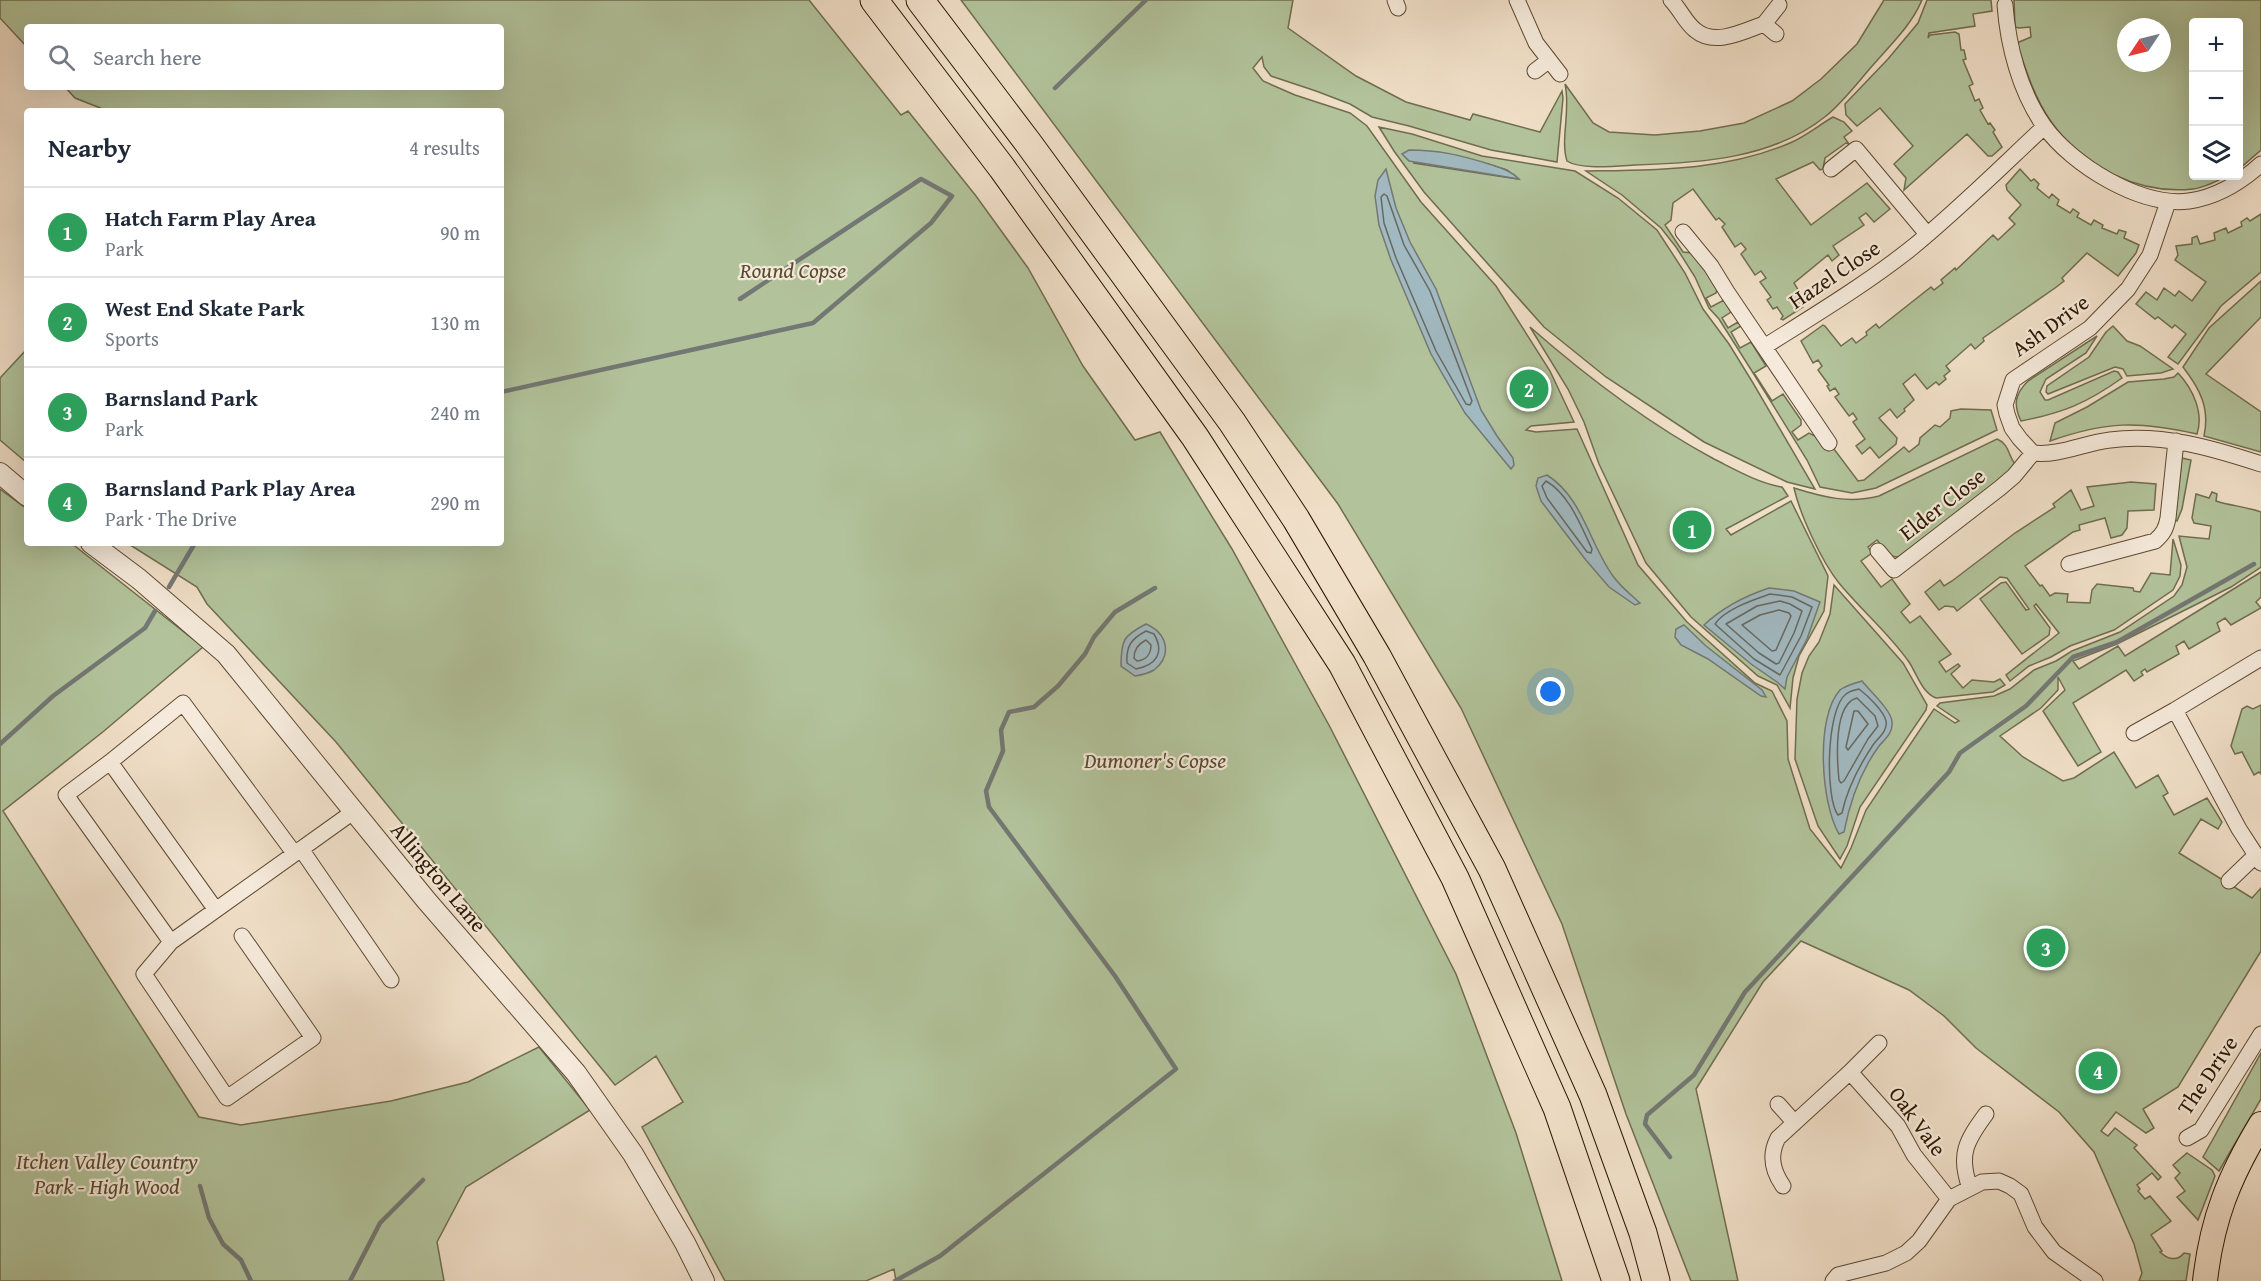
<!DOCTYPE html>
<meta charset="utf-8">
<style>
body{margin:0;font-family:"Gentium Book Plus",serif;background:#f6f6f7;color:#1f2937}
.controls{position:absolute;right:18px;top:18px;display:grid;overflow:hidden;border-radius:6px;box-shadow:0 6px 24px #0002}
.controls button{width:54px;height:54px;display:grid;place-items:center;padding:0;border:0;border-bottom:2px solid #e0e1e3;background:#fff;color:#1f2937;font:30px sans-serif}
.compass{position:absolute;left:2117px;top:18px;width:54px;height:54px;border-radius:50%;background:#fff;box-shadow:0 6px 24px #0002;rotate:235deg}
.you{position:absolute;left:1551px;top:692px;width:21px;height:21px;margin:-15px;border:4px solid #fff;border-radius:50%;background:#1a73e8;box-shadow:0 0 0 9px #1a73e833}
.badge{display:grid;place-items:center;width:39px;height:39px;border-radius:50%;background:#db2777;color:#fff;font-size:20px;font-weight:700}
.pin{position:absolute;translate:-50% -50%;border:3px solid #fff;box-shadow:0 2px 6px #0006}
.list{margin:0;padding:0;list-style:none}
h2{display:flex;justify-content:space-between;align-items:center;height:78px;margin:0;padding:0 24px;font-size:26px}
h2 small{font-size:20px;font-weight:400;color:#747a83}
.list li{display:grid;grid-template-columns:39px 1fr auto;gap:18px;align-items:center;box-sizing:border-box;height:90px;padding:0 24px;border-top:2px solid #e0e1e3}
.list b{display:block;font-size:22px;white-space:nowrap}
.list p{margin:0;font-size:20px;white-space:nowrap;color:#747a83}
.list em{font-size:20px;font-style:normal;color:#747a83}
.icon{flex:none;width:33px;height:33px;fill:none;stroke:currentColor;stroke-width:2;stroke-linecap:round;stroke-linejoin:round}
.map{position:relative;flex:none;width:2261px;height:1281px;overflow:hidden}
.search{position:absolute;background:#fff;box-shadow:0 6px 24px #0002;left:24px;top:24px;width:480px;height:66px;display:flex;align-items:center;gap:15px;box-sizing:border-box;padding:0 21px;border-radius:6px;color:#747a83;font-size:22px}
.panel{position:absolute;background:#fff;box-shadow:0 6px 24px #0002;left:24px;top:108px;width:480px;height:438px;border-radius:6px}
.map>svg:first-child{display:block}
</style>
<div class="map">
<svg width="2261" height="1281" viewBox="0 0 2261 1281">
<rect width="100%" height="100%" fill="#f0dfc8"/>
<filter id="stains"><feTurbulence type="fractalNoise" baseFrequency=".00333" numOctaves="4"/><feColorMatrix values="0 0 0 0 .2 0 0 0 0 .09 0 0 0 0 .02 0 0 0 .5 -.17"/></filter>
<radialGradient id="worn" r=".72"><stop offset=".6" stop-color="#630" stop-opacity="0"/><stop offset="1" stop-color="#630" stop-opacity=".3"/></radialGradient>
<!-- green -->
<path fill="#b2c39b" stroke="#706d4e" stroke-width="1.5" fill-rule="evenodd" d="M0 0H809L901 115 908 111 976 196 1028 268 1083 366 1135 440 1160 432 1232 549 1330 727 1456 974 1516 1133 1562 1281H896L894 1269 866 1281H725L642 1127 683 1102 656 1056 615 1085 336 742 207 604 197 587 127 543H501V111H108L75 98 65 87H501V27H27V47L0 18Z
M961 0H1293L1288 28 1356 76 1406 102 1470 120 1473 114 1540 132 1562 91 1563 98 1557 162 1491 150 1409 126 1372 117 1350 104 1316 91 1271 76 1264 67 1262 57 1253 68 1263 81 1295 95 1350 113 1367 126 1421 202 1496 286 1550 371 1574 422 1531 426 1526 430 1536 432 1577 429 1638 565 1687 622 1755 683 1772 691 1787 721 1788 759 1810 829 1841 868 1851 848 1866 810 1934 709 1955 723 1959 721 1937 706 1940 703 1994 696 2010 689 2034 670 2056 661 2072 651 2120 632 2174 596 2182 585 2187 567 2179 536 2209 539 2211 526 2194 523 2192 518 2196 494 2209 498 2212 492 2217 494 2216 501C2231 506 2244 506 2261 512V567L2231 587 2117 644 2073 661 2079 669 2118 646 2125 656 2261 572V597L2256 602 2261 608 2231 625 2225 618 2217 623 2220 631 2189 649 2184 641 2176 646 2179 654 2147 672 2145 669 2141 672 2143 675 2134 681 2126 670 2073 703 2101 752 2078 766 2043 711 2065 690 2058 677V690L2041 708 2000 736 2023 757 2063 781 2074 778 2114 752 2136 788 2158 775 2168 793 2163 796 2174 815 2207 798 2222 822 2218 829 2201 819 2179 853 2252 898 2261 888V951L2178 1087 2143 1109 2154 1128 2146 1133 2116 1112 2101 1131 2108 1136 2115 1128 2137 1145 2134 1148 2161 1177 2158 1180 2152 1173 2137 1185 2140 1189 2138 1191 2145 1199 2150 1196 2171 1221 2151 1235 2162 1251 2160 1252C2167 1259 2177 1262 2184 1253L2190 1254 2186 1281H2139L2142 1273 2134 1244 2094 1152 2059 1112 1976 1048 1944 1016 1909 990 1801 941 1763 982 1696 1089 1738 1281H1691L1626 1114 1562 924 1461 708 1338 504Z
M1884 0H1922C1911 26 1891 44 1873 65 1858 82 1844 101 1826 116 1773 159 1700 163 1635 165 1618 166 1580 170 1567 161 1560 140 1571 110 1565 84L1593 123 1609 132 1655 135 1700 131 1744 123 1792 101 1821 79 1857 44Z
M1927 0H1991L1992 11 1973 14 1975 26 1929 33 1928 38 1930 35 1955 32 1959 34 1961 50H1964L1966 59 1963 60 1973 84 1969 86 1975 101 1979 99 1983 108 1980 110 1988 124 1990 123 1995 130 1993 132 2002 147 1992 156H1988L1967 134 1904 190 1906 178 1894 164 1913 146 1880 108 1857 126 1846 115 1845 104 1888 59 1918 23Z
M2014 0H2261V150L2239 169 2238 22H2194V176H2227C2217 181 2204 188 2193 189 2139 195 2083 167 2052 123 2035 99 2026 71 2017 43L2031 37 2030 27 2019 28 2015 27ZM2126 27H2162V63H2126Z
M1833 117 1844 122 1852 131 1844 137 1849 144 1846 143 1825 158 1823 169 1820 170 1813 162 1776 179 1811 225 1867 183 1890 209 1874 222 1866 213 1859 218 1864 225 1833 246 1839 255 1832 261 1828 255 1794 283 1805 301 1803 307 1783 320 1781 319 1783 316 1777 307 1773 309 1767 300 1771 297 1760 282 1766 278 1761 271 1755 275 1741 254 1746 249 1741 243 1735 247 1722 227 1725 224 1719 218 1716 220 1693 189 1673 203 1671 220 1665 225 1683 252 1692 253 1696 257 1717 288 1716 293 1706 298 1711 307 1724 300 1731 312 1722 318 1728 328 1738 322 1741 326 1731 332 1740 348 1751 342 1766 366 1754 373 1772 401 1783 394 1801 420V425L1792 432 1798 440 1809 433 1815 436 1825 449 1831 445 1858 481 1864 480 1904 447 1909 452 1919 444 1920 438 1935 425 1940 427 1950 418 1951 411 1961 409 1991 410 1997 430 1876 488 1852 493 1820 487 1807 460 1750 368 1719 319 1709 308 1695 277 1676 247 1661 228 1622 195 1586 171C1655 170 1725 171 1790 143 1806 136 1819 125 1833 117Z
M1379 127 1412 134 1482 156 1575 171 1618 198 1657 230 1685 273 1703 309 1729 344 1753 383 1815 489 1787 482 1704 442 1606 377 1544 327 1424 192 1394 151ZM1413 163 1488 164 1507 170 1518 179Z
M2020 169 2031 181 2034 179 2039 184 2037 188 2049 198 2052 194 2059 200 2057 205 2070 213 2073 209 2079 213 2077 217 2091 225 2094 220 2103 225 2102 228 2117 234 2119 230 2126 232 2124 238 2139 245 2136 253 2118 276 2087 253 2062 278 2064 281 2055 288 1983 338 1984 341 1975 349 1971 344 1946 366 1950 371 1944 376 1946 379 1939 385 1936 382 1927 389 1915 374 1903 384 1914 400 1904 409 1905 411 1897 418 1890 409 1879 418 1897 438 1896 444 1879 458 1870 447 1862 454 1856 446 1865 439 1853 422 1857 419 1853 413 1849 416 1835 397 1839 394 1835 388 1830 391 1827 386 1829 385 1818 370 1822 366 1818 360 1813 363 1801 341 1823 325 1825 326 1841 346 1852 338 1856 343 1867 335 1866 332 1876 324 1879 328 1931 287 1934 290 1943 283 1941 280 1955 268 1956 270 1993 235 1998 240 2015 224 2009 218 2021 205 2007 190 2006 185Z
M2261 214V272L2221 306 2178 364 2168 357 2186 334 2175 325 2172 328 2158 317 2155 319 2136 304 2146 292 2157 300 2164 288 2175 296 2179 291 2192 301 2206 282 2175 260 2178 255 2176 246 2192 244V238L2197 236 2200 244 2215 240 2214 233 2226 228 2228 233 2242 226 2241 222 2247 218 2250 221Z
M2261 281V317L2206 374 2261 412V452L2204 436C2210 408 2200 389 2183 367L2209 328Z
M2113 326 2127 341 2140 346 2173 369 2161 373 2127 376 2123 369 2115 367 2048 394 2046 392 2047 386 2089 357 2106 332Z
M1530 327C1587 377 1647 423 1714 459 1736 470 1758 483 1782 487L1788 496 1726 529 1731 535 1791 501 1828 576 1824 611 1799 656 1793 678 1790 708 1777 685 1758 676 1691 617 1646 563 1599 464 1584 422 1568 389Z
M2097 336 2086 353 2046 379 2040 392 2045 400H2048L2114 371 2118 372 2122 378C2087 403 2063 413 2021 421 2013 404 2015 394 2028 381Z
M27 349V463L0 440V378Z
M2178 373C2193 389 2204 413 2197 434 2138 421 2107 421 2050 441L2055 423 2087 407 2128 382 2164 379 2174 377Z
M1997 439C2010 444 2008 457 2016 465L1998 484 1898 557 1890 556 1877 540 1868 547 1872 553 1861 561 1881 587 1892 579 1910 604 1901 612 1910 623 1920 616 1951 654 1939 662 1946 672 1958 664 1960 666 1951 674 1963 688 1972 680 1994 682 2000 679 2005 685 1993 692 1936 698C1922 693 1917 674 1909 662 1889 633 1861 610 1839 583 1822 562 1800 515 1794 488 1823 497 1849 504 1879 496Z
M2182 458 2191 460 2182 509 2177 521 2175 520Z
M2131 482 2156 484 2154 510 2128 511 2127 528 2122 535 2111 538 2105 518 2079 525 2080 530 2073 532 2025 566 2040 586 2042 585 2050 596 2055 593 2068 594 2067 602 2090 603 2092 590 2097 584 2133 588 2134 591 2140 592 2151 573 2170 575 2173 539 2181 565 2180 576 2173 590 2114 630 2070 646 2051 657 2029 666 2010 681 2006 675 2059 633 2036 604 2034 606 2050 628 2049 635 2022 654 1980 599 2001 583 2006 582 2026 610 2029 609 2007 578 2000 577 1957 611 1954 607 1945 606 1939 610 1925 592 1940 580 1944 586 1952 581 2015 533 2055 507 2053 504 2071 490 2081 510 2094 506 2087 487Z
M0 489 27 509V543H71L203 647 104 731 3 811 199 1117 241 1125 391 1101 468 1082 539 1047 590 1110 466 1187 437 1242 444 1281H0Z
M1834 585 1903 663 1927 705 1926 710 1860 807 1847 846 1840 859 1818 826 1795 759 1797 699 1802 673 1809 656 1819 642 1830 614Z
M2261 705V774L2259 772 2254 775 2242 752 2235 754 2231 746 2242 709 2247 706 2253 709Z
M2261 1053V1099L2219 1171 2203 1157Z
M2187 1153 2212 1170 2215 1176 2198 1220 2177 1197 2185 1191 2175 1178 2180 1173 2173 1165Z"/>
<!-- water -->
<path fill="#a1b9c1" stroke="#737874" stroke-width="1.5" d="M1409 150C1439 150 1460 155 1489 164 1501 168 1510 170 1519 179L1409 161 1402 154Z
M1386 169 1396 208 1410 242 1436 289 1481 410 1497 436 1513 458 1514 465 1511 469 1465 413 1431 354 1391 260 1379 225 1375 196 1378 180Z
M1547 475C1583 498 1589 543 1613 576 1620 586 1631 595 1640 603L1635 605 1609 587 1585 559 1541 501 1536 486 1538 478Z
M1769 588 1794 591 1820 602 1807 639 1787 677 1785 689 1777 682 1751 664 1704 625C1723 607 1745 596 1769 588Z
M1146 624C1167 633 1173 655 1154 670 1149 673 1141 675 1135 676L1121 666C1121 640 1123 636 1146 624Z
M1684 625 1706 646 1762 690 1766 697 1761 696 1708 659 1681 645 1675 637 1676 629Z
M1862 681C1869 690 1892 711 1892 722 1893 733 1886 738 1879 746 1860 772 1850 801 1844 832L1839 834C1821 804 1815 717 1840 690 1845 686 1855 683 1862 681Z"/>
<g fill="none" stroke-linecap="round" stroke-linejoin="round">
<!-- shore -->
<path stroke="#676860" stroke-width="1.5" d="M1384 194 1387 196 1404 245 1430 291 1472 401 1470 405 1466 404 1436 351 1396 258 1384 223 1381 197Z
M1546 481C1569 494 1581 526 1592 549L1591 553 1587 552 1547 498 1542 486Z
M1770 594 1792 597 1812 607 1801 636 1780 675 1754 659 1715 624C1725 609 1753 600 1770 594Z
M1780 601 1790 604 1802 611 1794 633 1779 663 1776 664 1759 653 1726 624 1757 606Z
M1779 610 1789 613 1791 616 1776 650 1772 651 1742 625 1760 615Z
M1146 631 1154 634C1165 653 1156 665 1136 669L1127 663C1126 646 1131 639 1146 631Z
M1146 640 1151 645C1151 654 1146 660 1137 661L1134 658C1134 649 1138 644 1146 640Z
M1859 689C1867 695 1884 711 1886 721 1888 731 1878 738 1873 745 1859 766 1847 789 1842 813L1838 815C1825 798 1826 709 1846 694 1849 691 1855 690 1859 689Z
M1857 698 1875 716 1878 726 1868 739 1844 781 1841 783 1839 780C1837 760 1833 704 1857 698Z
M1854 711H1858L1868 724 1848 750 1846 747Z"/>
<!-- stream -->
<path stroke="#737874" stroke-width="4.5" d="M1055 88 1146 0
M501 392 813 323 931 223 952 196 921 179 740 299
M169 587 195 543
M0 744 53 696 145 628 155 611
M1670 1157 1645 1124 1647 1115 1694 1075 1745 992 1949 772 1960 753 2026 706 2073 657 2117 642 2254 564
M200 1186 209 1218 223 1244 241 1260 251 1281
M350 1281 380 1223 423 1180
M895 1281 940 1256 1176 1069 1115 976 989 807 986 791 1003 751 1001 730 1009 712 1034 707 1058 686 1085 654 1094 637 1115 612 1155 588"/>
<defs>
<path id="minor" d="M1395 0 1398 8
M1517 0 1536 43 1560 74
M1671 0C1680 9 1685 22 1695 30 1715 47 1744 31 1764 24L1776 34
M2005 5C2008 46 2020 92 2044 126 2072 165 2140 207 2189 201 2217 197 2240 183 2261 164
M1764 24 1779 5
M1535 71 1548 61
M1831 169 1856 149 1927 234
M2168 202 2150 255 2128 289 2090 328 2013 380 2005 405 2007 414 2012 428 2020 439 2033 453C2059 456 2084 443 2110 440 2162 433 2212 448 2261 464
M1683 232 1711 266 1727 292 1829 443
M1764 347C1813 316 1863 286 1909 250 1956 212 2000 168 2044 127
M1878 551 1894 570 2000 488 2014 476 2033 453
M2069 564 2155 541C2163 534 2166 529 2168 518L2176 441
M2261 658 2175 710 2239 829 2261 863
M2134 733 2175 710
M110 762 216 910
M301 849 391 980
M2229 881 2255 856
M242 936 313 1038 227 1098 144 974 171 942 353 812
M171 942 66 795 110 762 183 703 294 853
M1879 1043 1850 1072 1898 1126 1914 1155 1949 1199
M1778 1104 1794 1122
M2187 1138 2201 1130 2261 1034
M1783 1186C1772 1170 1769 1155 1778 1138L1850 1072
M1970 1188C1958 1155 1966 1141 1986 1114
M1833 1281 1838 1275 1886 1263 1906 1253 1919 1241 1949 1199 1982 1182 1999 1181 2010 1186 2021 1194 2035 1227 2054 1252 2095 1281"/>
<path id="tertiary" d="M0 473 27 496
M91 543 139 579 226 654 426 900 576 1073 633 1154 685 1243 704 1281"/>
<path id="primary" d="M2205 1281C2212 1219 2229 1177 2261 1124"/>
<path id="motorway" d="M874 0 1002 168 1195 437 1342 664 1455 878 1557 1108 1616 1281
M920 0 1029 144 1232 422 1296 519 1377 656 1492 869 1593 1095 1643 1233 1656 1281"/>
</defs>
<!-- minor casing -->
<use href="#minor" stroke="#5e4932" stroke-width="17"/>
<!-- tertiary casing -->
<use href="#tertiary" stroke="#5e4932" stroke-width="22"/>
<!-- primary casing -->
<use href="#primary" stroke="#2d1700" stroke-width="26"/>
<!-- motorway casing -->
<use href="#motorway" stroke="#2d1700" stroke-width="29"/>
<!-- minor -->
<use href="#minor" stroke="#f5eadb" stroke-width="15"/>
<!-- tertiary -->
<use href="#tertiary" stroke="#f5eadb" stroke-width="20"/>
<!-- primary -->
<use href="#primary" stroke="#f0dfc8" stroke-width="24"/>
<!-- motorway -->
<use href="#motorway" stroke="#f0dfc8" stroke-width="27"/>
</g>
<g text-anchor="middle" stroke-width="4.5" stroke-linejoin="round" paint-order="stroke">
<!-- park labels -->
<g font-size="22" font-style="italic" fill="#554b2e" stroke="#f5eadb">
<text x="793" y="278">Round Copse</text>
<text x="1155" y="768">Dumoner's Copse</text>
<text x="107" y="1169">Itchen Valley Country<tspan x="107" dy="25">Park - High Wood</tspan></text>
</g>
<!-- street labels -->
<g font-size="22" fill="#2d1700" stroke="#f5eadb">
<text transform="translate(1834 274) rotate(-34)" y="8">Hazel Close</text>
<text transform="translate(2050 325) rotate(-36)" y="8">Ash Drive</text>
<text transform="translate(1942 504) rotate(-38)" y="8">Elder Close</text>
<text transform="translate(439 877) rotate(50)" y="8">Allington Lane</text>
<text transform="translate(2207 1075) rotate(-56)" y="8">The Drive</text>
<text transform="translate(1918 1121) rotate(54)" y="8">Oak Vale</text>
</g>
</g>
<rect width="100%" height="100%" filter="url(#stains)"/>
<rect width="100%" height="100%" fill="url(#worn)"/>
</svg>
<div class="controls">
<button>+</button>
<button>−</button>
<button><svg class="icon" aria-label="layers" viewBox="0 0 24 24"><path d="M12 4l9 5-9 5-9-5zM3 14l9 5 9-5"/></svg></button>
</div>
<svg class="compass" viewBox="-18 -18 36 36"><path d="M0-13l5 13h-10z" fill="#e53935"/><path d="M0 13l5-13h-10z" fill="#747a83"/></svg>
<div class="you"></div>
<div class="pin badge" style="left:1692px;top:530px;background:#2e9e5b">1</div>
<div class="pin badge" style="left:1529px;top:389px;background:#2e9e5b">2</div>
<div class="pin badge" style="left:2046px;top:948px;background:#2e9e5b">3</div>
<div class="pin badge" style="left:2098px;top:1071px;background:#2e9e5b">4</div>
<div class="search"><svg class="icon" aria-label="search" viewBox="0 0 24 24"><circle cx="10" cy="10" r="6"/><path d="M15 15l6 6"/></svg>Search here</div>
<section class="panel">
<h2>Nearby<small>4 results</small></h2>
<ul class="list">
<li><span class="badge" style="background:#2e9e5b">1</span><div><b>Hatch Farm Play Area</b><p>Park</p></div><em>90 m</em></li>
<li><span class="badge" style="background:#2e9e5b">2</span><div><b>West End Skate Park</b><p>Sports</p></div><em>130 m</em></li>
<li><span class="badge" style="background:#2e9e5b">3</span><div><b>Barnsland Park</b><p>Park</p></div><em>240 m</em></li>
<li><span class="badge" style="background:#2e9e5b">4</span><div><b>Barnsland Park Play Area</b><p>Park · The Drive</p></div><em>290 m</em></li>
</ul>
</section>
</div>
